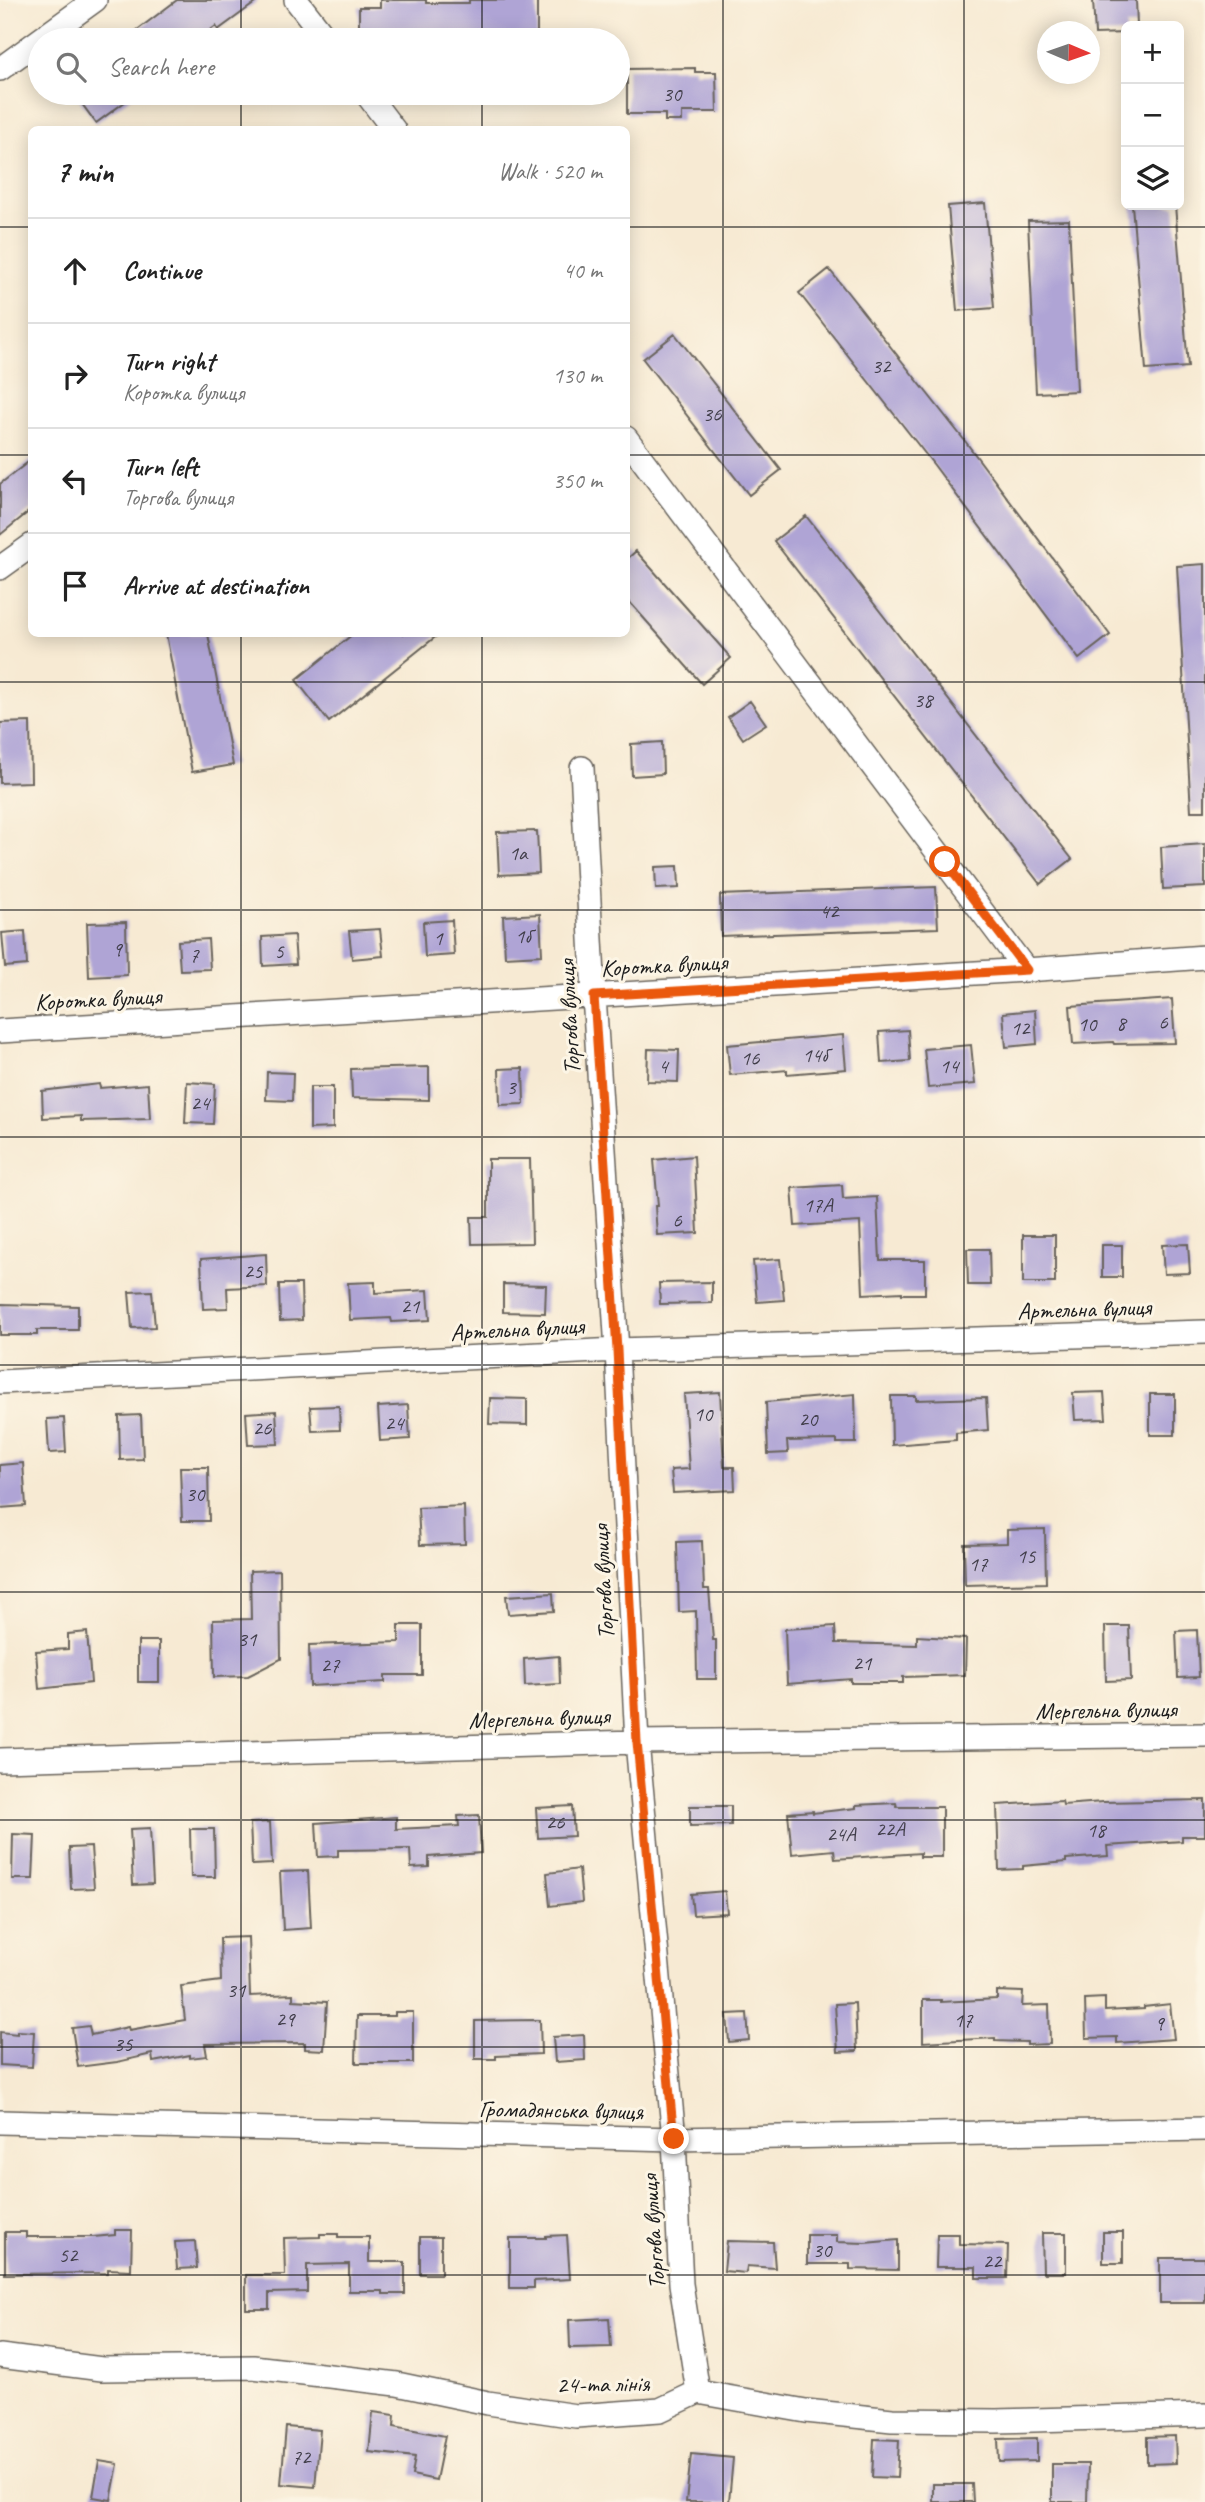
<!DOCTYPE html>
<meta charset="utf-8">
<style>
body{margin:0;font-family:Caveat,sans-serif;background:#f2f2f2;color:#222}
.controls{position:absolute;right:21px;top:21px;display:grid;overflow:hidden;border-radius:10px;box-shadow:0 4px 18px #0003}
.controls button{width:63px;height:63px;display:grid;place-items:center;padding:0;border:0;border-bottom:2px solid #e0e0e0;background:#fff;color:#222;font:35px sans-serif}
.compass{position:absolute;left:1037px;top:21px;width:63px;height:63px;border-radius:50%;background:#fff;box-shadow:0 4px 18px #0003;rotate:92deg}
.stop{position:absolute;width:21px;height:21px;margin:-16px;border:5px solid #ea580c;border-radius:50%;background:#fff}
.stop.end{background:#ea580c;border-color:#fff;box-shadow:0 2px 7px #0008}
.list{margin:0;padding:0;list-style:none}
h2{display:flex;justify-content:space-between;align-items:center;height:91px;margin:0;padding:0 28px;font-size:30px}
h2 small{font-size:23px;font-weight:400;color:#767676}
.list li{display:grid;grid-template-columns:46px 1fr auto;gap:21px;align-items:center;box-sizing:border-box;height:105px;padding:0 28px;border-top:2px solid #e0e0e0}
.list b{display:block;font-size:26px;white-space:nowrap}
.list p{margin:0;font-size:23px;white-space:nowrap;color:#767676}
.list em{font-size:23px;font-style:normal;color:#767676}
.icon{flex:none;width:38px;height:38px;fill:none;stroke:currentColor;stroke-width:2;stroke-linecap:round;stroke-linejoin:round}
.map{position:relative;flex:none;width:1205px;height:2502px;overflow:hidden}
.search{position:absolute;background:#fff;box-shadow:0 4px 18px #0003;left:28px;top:28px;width:602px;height:77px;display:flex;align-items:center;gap:18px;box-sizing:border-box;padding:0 24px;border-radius:38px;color:#767676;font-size:26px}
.panel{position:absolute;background:#fff;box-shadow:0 4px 18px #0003;left:28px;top:126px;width:602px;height:511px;border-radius:10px}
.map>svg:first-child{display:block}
</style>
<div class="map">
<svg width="1205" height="2502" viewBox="0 0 1205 2502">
<rect width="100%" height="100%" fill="#fcf5e5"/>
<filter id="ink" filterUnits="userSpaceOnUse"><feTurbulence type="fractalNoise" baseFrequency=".0143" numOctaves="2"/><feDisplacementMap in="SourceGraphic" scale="14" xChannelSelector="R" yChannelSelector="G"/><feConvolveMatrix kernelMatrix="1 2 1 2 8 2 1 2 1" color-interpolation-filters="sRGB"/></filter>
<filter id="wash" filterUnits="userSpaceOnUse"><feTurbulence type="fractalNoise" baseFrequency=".00686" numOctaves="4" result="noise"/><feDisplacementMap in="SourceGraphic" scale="28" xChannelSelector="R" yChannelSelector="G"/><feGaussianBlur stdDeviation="1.57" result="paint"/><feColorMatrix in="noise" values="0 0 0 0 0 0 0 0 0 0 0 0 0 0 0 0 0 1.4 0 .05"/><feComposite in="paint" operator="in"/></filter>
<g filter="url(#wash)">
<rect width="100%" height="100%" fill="#f7ead3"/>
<g id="blocks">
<!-- building -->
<path fill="#afa4d5" d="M177 0H259L218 30 216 26 197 40H124Z
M380 0H426V3H469V0H537V40H359V7H380Z
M1093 0H1136L1137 26H1126V33L1095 34Z
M695 68V72H716L717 112H682V121H665V114H627V69Z
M74 93H137L96 123Z
M985 203 994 308 957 311 948 206Z
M1132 205H1175L1188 367 1146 370Z
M1069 220 1077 391 1036 393 1028 221Z
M829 269 965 441 1110 635 1079 659 934 465 799 293Z
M675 334 781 470 749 495 643 359Z
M32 459V509L0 535V484Z
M806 516 1072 859 1040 884 774 541Z
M636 551 731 658 702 684 626 598V560Z
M1205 564V811H1191L1177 566Z
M166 634H208L233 765 192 772Z
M353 634H439L329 722 296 680Z
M750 701 766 724 743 739 728 717Z
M30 722 31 782 0 783V723Z
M662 742 663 774 632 776 631 744Z
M537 831 539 873 499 875 497 832Z
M1205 844V887L1163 889 1161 847Z
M678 866 679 888 656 889 655 867Z
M936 887 938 928 721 936 720 895Z
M540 914 542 955 505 957 503 916Z
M452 920 454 955 425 957 423 922Z
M126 922 127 975 89 977 87 923Z
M380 929 383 956 352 959 349 931Z
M25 931 27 965 5 967 2 933Z
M294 935 296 964 263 966 262 937Z
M208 939 210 969 180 970 178 941Z
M1172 999 1175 1043 1114 1044 1113 1042 1073 1044 1070 1006Z
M1035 1010 1037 1044 1006 1047 1003 1013Z
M908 1030 910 1061 881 1063 879 1032Z
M843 1035 846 1069 787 1074V1070L730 1075 727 1045Z
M971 1045 975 1084 928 1088 924 1049Z
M648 1049 679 1050 678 1082 647 1081Z
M429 1067V1100L352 1098 351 1069Z
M523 1068 524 1104 500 1105 499 1069Z
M267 1072 293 1073 292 1101 266 1100Z
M187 1082 215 1084 213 1124 185 1123Z
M99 1084 100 1088 148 1084 150 1119 81 1121V1116L43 1118 42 1091Z
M310 1087H333V1128L310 1129Z
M694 1156 698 1233 657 1235 655 1206H658L654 1160Z
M488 1159H530L532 1243 472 1244 471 1217H488Z
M842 1185 843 1199 877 1197 880 1260H925V1294H902V1292L863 1294 860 1222 795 1226 792 1188Z
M1023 1235H1055V1283H1023Z
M1188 1244 1190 1273 1164 1274 1162 1245Z
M1102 1245H1122V1277H1102Z
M967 1249H989L990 1285H968Z
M266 1254 267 1286 227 1288 228 1308 203 1309 201 1259Z
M780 1259 784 1300 757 1302 753 1261Z
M375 1282V1293L428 1290 430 1320 392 1322 391 1318 350 1320 348 1283Z
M712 1282V1303L660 1304 659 1283Z
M279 1284H301L302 1320 280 1321Z
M503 1284 546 1285 545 1313 503 1312Z
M152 1291 155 1327 132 1328 129 1292Z
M0 1304 78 1306V1330H37V1335H0Z
M720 1392 724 1467H734L735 1490 673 1493 671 1470 689 1469 684 1394Z
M1104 1392 1106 1419 1075 1420 1073 1393Z
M855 1394 856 1443H837V1440L787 1441 788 1453 768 1454 766 1402Z
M1150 1394H1175V1435H1150Z
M891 1396H916V1400L986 1398 988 1430 956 1433V1440L892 1445Z
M490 1398 527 1399V1425L489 1424Z
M408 1405 410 1439 380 1441 378 1407Z
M339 1406 340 1430 312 1431 310 1407Z
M276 1411 278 1444 248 1445 246 1413Z
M141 1415 143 1459 120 1460 119 1416Z
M64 1418 66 1452 49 1453 47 1419Z
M23 1463 26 1506 0 1508V1465Z
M180 1467H208L209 1521H182Z
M464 1506 465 1544 420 1545 418 1508Z
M1045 1529 1046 1583 965 1585 964 1544 1007 1543V1530Z
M702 1541 704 1589H709L713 1640H716V1679H697L696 1611 679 1612 677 1542Z
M280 1570 281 1659 248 1676 214 1677 213 1620 251 1619 250 1571Z
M553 1593 554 1611 508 1614 506 1596Z
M399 1625H422V1675H385V1682L310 1686 309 1645 399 1642Z
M835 1626 836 1643 917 1645V1636L966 1639 965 1675 903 1677V1683H851V1679L787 1684 785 1629Z
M1105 1626H1129L1131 1680 1106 1681Z
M1197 1630 1199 1677 1178 1678 1176 1631Z
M87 1632 91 1683 39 1689 36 1651 68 1649V1634Z
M138 1641H159V1682H138Z
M559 1656 560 1684 525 1686 524 1659Z
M1205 1800V1836H1182V1841L1107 1846 1108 1856 1066 1859V1862L1023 1866V1869L999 1870 997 1805 1062 1801 1063 1805 1103 1802Z
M896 1803 897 1807H942V1857H920V1853L835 1859 834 1850 792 1854 788 1813 813 1811V1813L856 1808V1805Z
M572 1806 574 1836 538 1838 536 1808Z
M690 1806H731V1825L690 1826Z
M479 1815 481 1853 429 1857V1867L411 1868 410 1849 338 1850V1856L318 1857 316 1823 396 1817V1829L459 1826 458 1816Z
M270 1822 272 1864 252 1865 250 1823Z
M150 1828 153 1884 133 1885 130 1829Z
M190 1829H214L215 1877H191Z
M13 1834 35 1835 33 1879H12Z
M91 1847 94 1888 71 1889 69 1848Z
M579 1869 582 1902 550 1906 547 1873Z
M308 1871 311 1928 283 1930 280 1872Z
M725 1891 727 1913 693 1915 691 1894Z
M248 1937 250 1996 293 1994V2000L327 2002 324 2050 305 2049V2043L205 2044 207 2056 190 2058V2055L153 2062 152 2054 117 2062 78 2067 72 2028 89 2026 91 2035 128 2027 129 2030 185 2020 181 1986 221 1981 220 1938Z
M997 1991 1023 1992 1022 2006 1049 2005 1050 2044 1027 2045V2042L995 2041V2038L923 2042V2000H941V2002L997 1999Z
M1105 1998V2011L1144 2009V2007L1170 2004 1174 2039 1117 2043V2037L1086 2038 1085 1999Z
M855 2003 857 2051 838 2052 835 2004Z
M395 2012H413V2063H356L357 2016H395Z
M747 2013 749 2040 729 2042 727 2014Z
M540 2020 541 2054 496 2056V2059H475V2021Z
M17 2031 34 2032 32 2067 0 2065V2032L17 2034Z
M584 2035 585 2060 555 2062 553 2037Z
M115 2230H132L131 2270 108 2269V2273L5 2274V2232H26V2237H93L115 2235Z
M1103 2232H1123V2263H1103Z
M1042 2233H1066V2273H1043Z
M320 2234H338V2237H369V2262H405V2294H383V2291H349V2264L307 2265V2292L269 2293V2309H246V2275H285L284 2238 320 2237Z
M937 2234H959V2244L1008 2245 1007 2278H976V2267H936Z
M567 2235 570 2279 534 2281V2288H510V2238H546V2236Z
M807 2235H837V2242L865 2243 898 2240V2270L850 2269V2264H807Z
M420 2237H441V2274H420Z
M195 2241 197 2268 177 2269 175 2242Z
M727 2241 773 2242 775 2268 747 2266 746 2273 724 2271Z
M1160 2258H1205V2303H1160Z
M609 2318 611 2347 570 2348 569 2320Z
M373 2412 395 2415 394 2426 445 2436 436 2480 412 2475 415 2457 369 2452Z
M286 2427 320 2430 315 2487 281 2484Z
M1175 2436 1176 2463 1147 2464V2437Z
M1037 2438V2461L999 2462 998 2439Z
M874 2439 899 2440 897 2478 872 2477Z
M691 2454 733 2458 729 2502H686Z
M99 2461 118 2464 111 2500 93 2497Z
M1052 2464H1088L1087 2502H1052Z
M933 2484H972L973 2502H933Z"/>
</g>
</g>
<g filter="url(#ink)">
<use href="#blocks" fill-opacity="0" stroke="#69645c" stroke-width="2"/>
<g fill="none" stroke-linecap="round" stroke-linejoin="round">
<defs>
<path id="street" d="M296 0 327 40
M0 69 95 0
M366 93 394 130
M626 438 1026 970
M0 568 32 545
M582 768 594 996 617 1350 637 1742 674 2139 681 2284 698 2392
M0 1031 1026 970 1205 957
M0 1382 617 1350 1205 1332
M0 1760 637 1742 1205 1735
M0 2122 674 2139 1205 2129
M0 2356 102 2369 253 2367 397 2384 488 2403 576 2416 660 2410 698 2392 806 2411 892 2420 996 2421 1205 2415"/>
</defs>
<!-- street casing -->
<use href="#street" stroke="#69645c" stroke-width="26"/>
<!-- street -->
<use href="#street" stroke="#fff" stroke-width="23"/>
</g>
</g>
<g fill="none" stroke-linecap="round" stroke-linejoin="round" filter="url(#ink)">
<!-- route -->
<path stroke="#ea580c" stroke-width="9" d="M674 2139 637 1742 617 1350 594 996 1027 970 945 862"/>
</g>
<!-- grid -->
<path fill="none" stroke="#1c1c1c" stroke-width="2" stroke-opacity="0.55" d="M241 0V40M482 0V40M723 0V2502M964 0V2502M241 93V130M482 93V130M0 227H32M626 227H1205M0 455H32M626 455H1205M241 634V2502M482 634V2502M0 682H1205M0 910H1205M0 1137H1205M0 1365H1205M0 1592H1205M0 1820H1205M0 2047H1205M0 2275H1205"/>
<g text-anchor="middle" stroke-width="6" stroke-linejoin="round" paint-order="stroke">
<!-- number labels -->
<g font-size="21" fill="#413e4a">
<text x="672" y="101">30</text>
<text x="881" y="373">32</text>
<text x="712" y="421">36</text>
<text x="923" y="707">38</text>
<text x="518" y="860">1а</text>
<text x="829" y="918">42</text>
<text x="523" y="943">1б</text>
<text x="438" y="945">1</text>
<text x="117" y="956">9</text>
<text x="279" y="958">5</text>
<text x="194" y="962">7</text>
<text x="1163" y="1029">6</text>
<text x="1121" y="1030">8</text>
<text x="1087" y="1031">10</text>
<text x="1020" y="1035">12</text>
<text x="815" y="1062">14б</text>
<text x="750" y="1065">16</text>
<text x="663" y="1073">4</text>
<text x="949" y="1073">14</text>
<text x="511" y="1094">3</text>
<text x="200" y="1110">24</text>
<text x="818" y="1212">17А</text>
<text x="677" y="1227">6</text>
<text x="253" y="1278">25</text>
<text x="410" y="1313">21</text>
<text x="703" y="1421">10</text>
<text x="808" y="1426">20</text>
<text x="394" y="1430">24</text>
<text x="262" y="1435">26</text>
<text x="195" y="1501">30</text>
<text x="1026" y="1563">15</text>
<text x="978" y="1571">17</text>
<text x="247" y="1646">31</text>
<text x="862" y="1670">21</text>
<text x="330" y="1672">27</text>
<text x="555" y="1829">26</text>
<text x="890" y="1836">22А</text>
<text x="1096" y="1837">18</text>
<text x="841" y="1841">24А</text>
<text x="236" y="1997">31</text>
<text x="285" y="2026">29</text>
<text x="963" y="2027">17</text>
<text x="1159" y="2030">9</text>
<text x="123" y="2051">35</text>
<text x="822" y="2257">30</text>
<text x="68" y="2262">52</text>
<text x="992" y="2268">22</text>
<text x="301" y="2464">72</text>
</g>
<!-- street labels -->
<g font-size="24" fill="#1c1c1c" stroke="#fcf5e5">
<text transform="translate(664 965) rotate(-3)" y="8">Коротка вулиця</text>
<text transform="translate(98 999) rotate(-3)" y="8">Коротка вулиця</text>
<text transform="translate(569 1017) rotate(-93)" y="8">Торгова вулиця</text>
<text transform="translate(1084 1309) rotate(-2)" y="8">Артельна вулиця</text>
<text transform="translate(517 1329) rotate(-3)" y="8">Артельна вулиця</text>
<text transform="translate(603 1582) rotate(-93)" y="8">Торгова вулиця</text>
<text transform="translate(1106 1710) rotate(-1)" y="8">Мергельна вулиця</text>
<text transform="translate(539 1718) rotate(-2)" y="8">Мергельна вулиця</text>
<text transform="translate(561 2110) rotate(1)" y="8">Громадянська вулиця</text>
<text transform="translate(653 2232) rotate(-94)" y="8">Торгова вулиця</text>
<text transform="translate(603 2384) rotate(-1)" y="8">24-та лінія</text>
</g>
</g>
</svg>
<div class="controls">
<button>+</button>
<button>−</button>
<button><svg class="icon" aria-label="layers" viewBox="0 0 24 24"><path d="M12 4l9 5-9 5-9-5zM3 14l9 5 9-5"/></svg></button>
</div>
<svg class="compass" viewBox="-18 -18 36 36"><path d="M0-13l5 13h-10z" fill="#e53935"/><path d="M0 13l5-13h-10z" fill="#767676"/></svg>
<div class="stop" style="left:945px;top:862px"></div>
<div class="stop end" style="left:674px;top:2139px"></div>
<div class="search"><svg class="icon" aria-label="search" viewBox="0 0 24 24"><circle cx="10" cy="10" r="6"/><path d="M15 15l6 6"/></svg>Search here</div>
<section class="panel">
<h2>7 min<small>Walk · 520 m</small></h2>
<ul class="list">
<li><svg class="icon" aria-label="ahead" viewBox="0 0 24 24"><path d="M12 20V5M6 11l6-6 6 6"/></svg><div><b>Continue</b></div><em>40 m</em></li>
<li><svg class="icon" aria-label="right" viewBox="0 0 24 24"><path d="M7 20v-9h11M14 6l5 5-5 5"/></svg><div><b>Turn right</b><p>Коротка вулиця</p></div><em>130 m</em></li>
<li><svg class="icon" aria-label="left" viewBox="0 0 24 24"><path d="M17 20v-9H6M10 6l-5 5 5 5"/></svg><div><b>Turn left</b><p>Торгова вулиця</p></div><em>350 m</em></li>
<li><svg class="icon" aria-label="arrive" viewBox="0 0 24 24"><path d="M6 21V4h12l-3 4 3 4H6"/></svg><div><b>Arrive at destination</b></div></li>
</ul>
</section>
</div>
